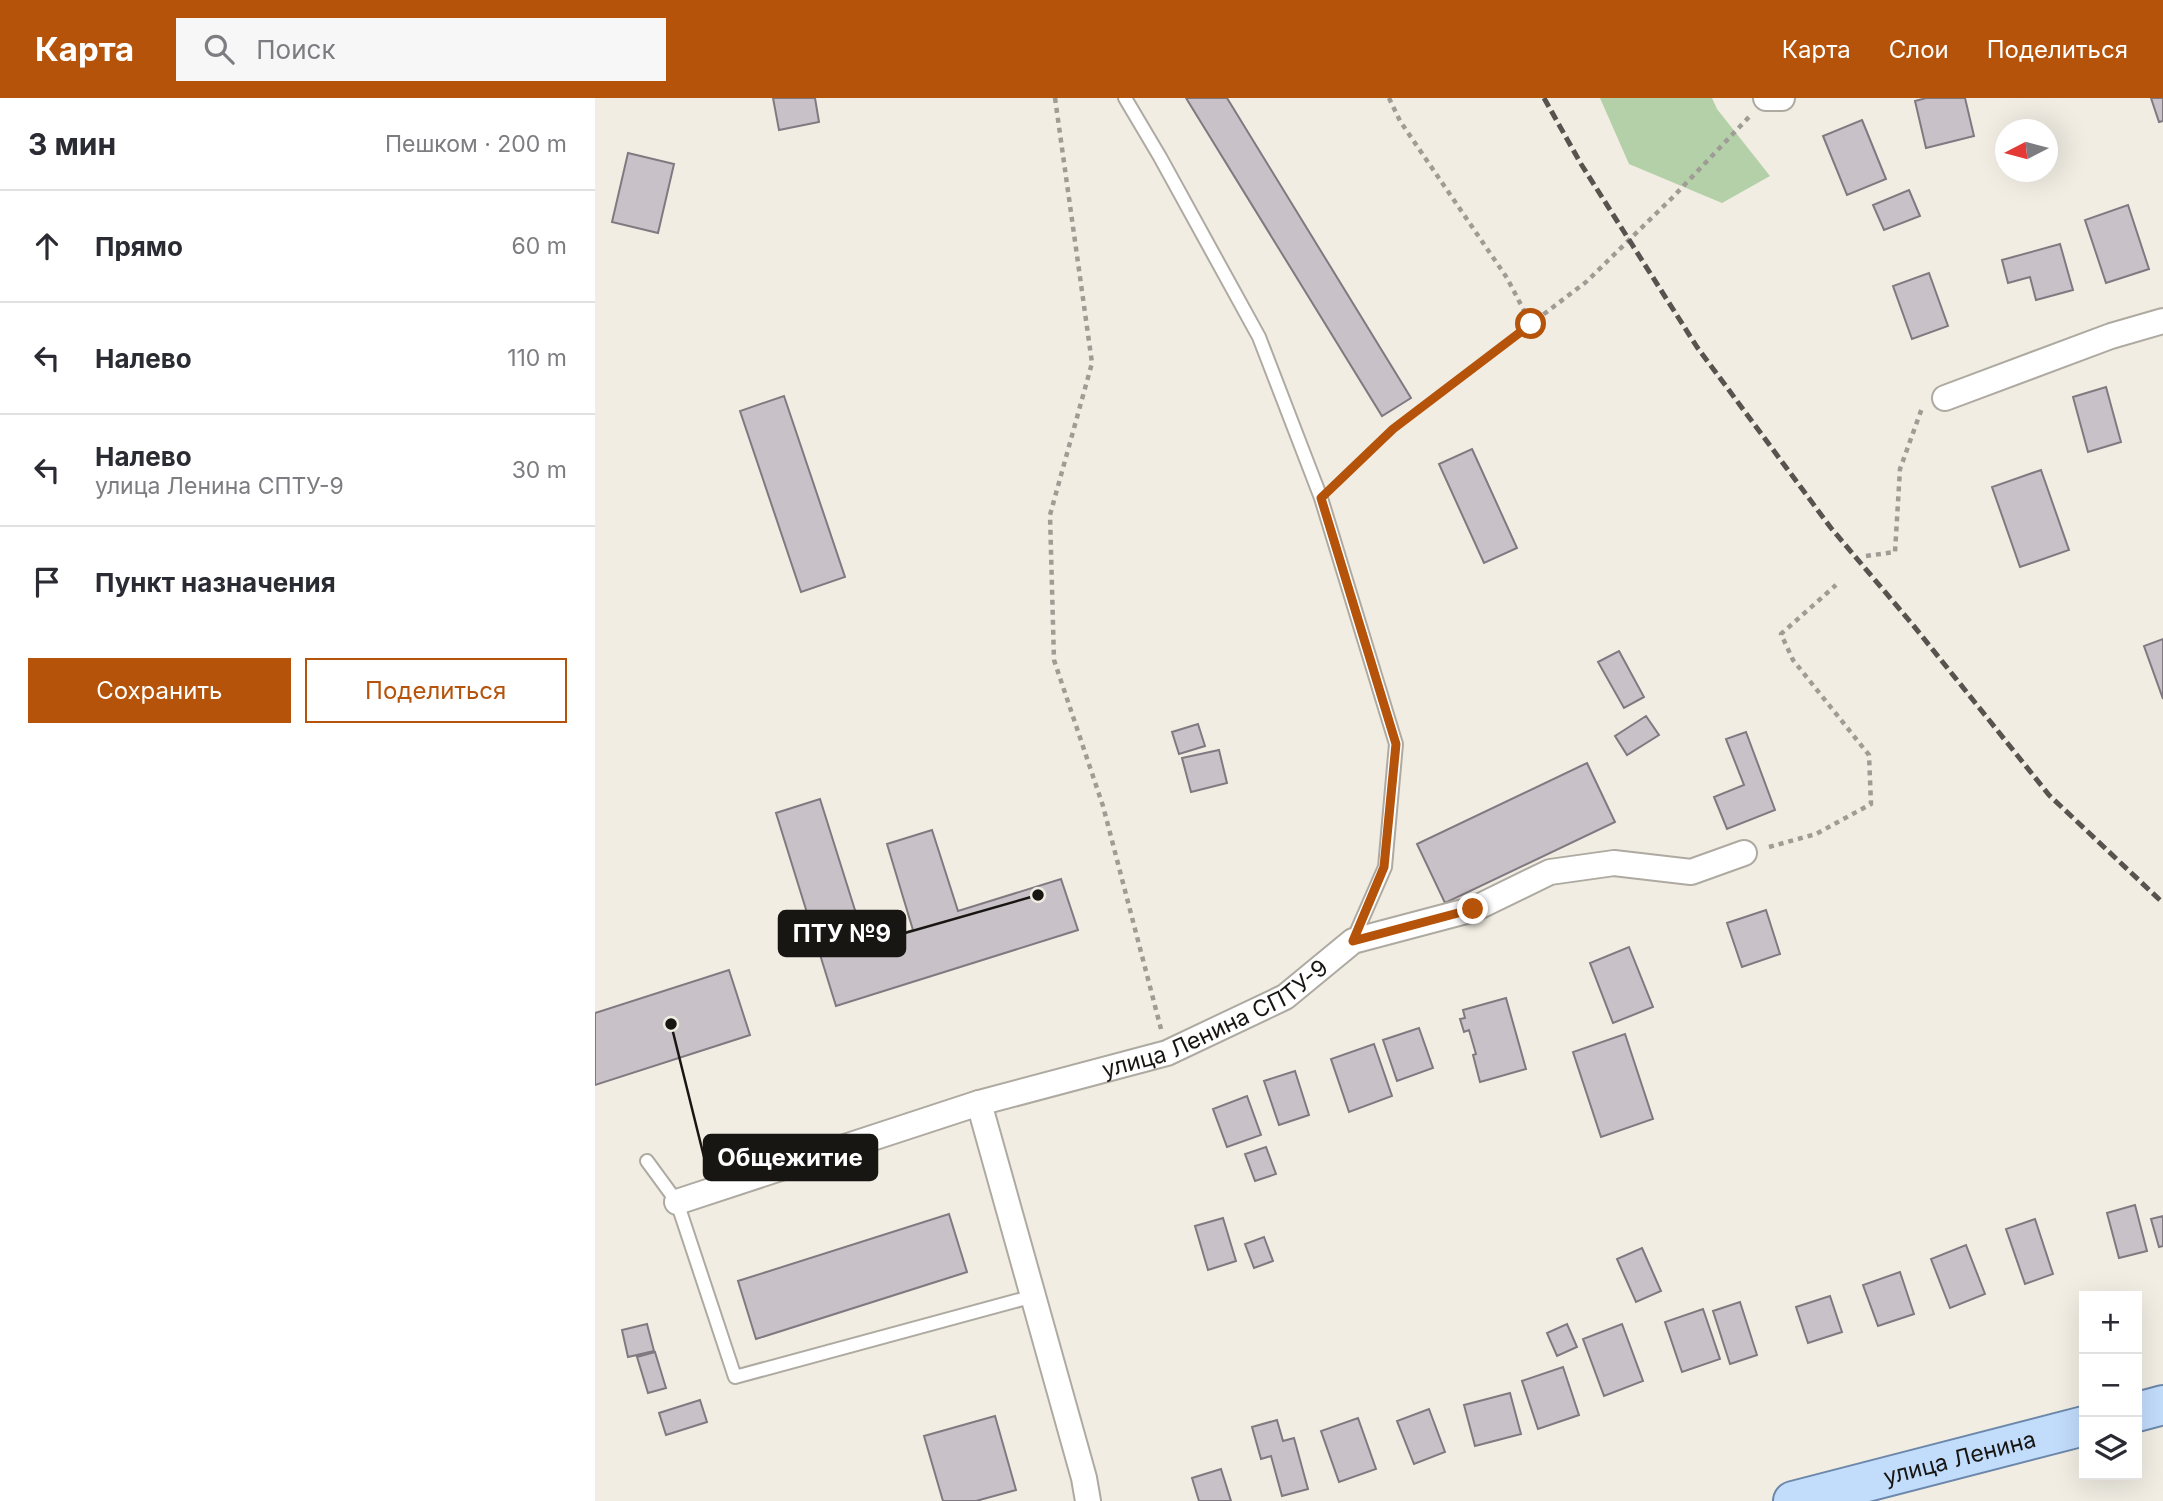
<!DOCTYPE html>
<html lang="ru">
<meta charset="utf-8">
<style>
body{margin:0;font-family:Inter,sans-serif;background:#f7f7f7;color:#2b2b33}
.controls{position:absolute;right:21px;bottom:21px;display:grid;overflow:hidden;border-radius:0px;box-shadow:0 7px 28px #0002}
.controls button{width:63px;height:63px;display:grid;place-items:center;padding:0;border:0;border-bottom:2px solid #e1e1e2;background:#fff;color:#2b2b33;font:35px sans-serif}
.compass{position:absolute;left:1400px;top:21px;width:63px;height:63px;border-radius:50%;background:#fff;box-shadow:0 7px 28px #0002;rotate:264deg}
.stop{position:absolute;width:21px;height:21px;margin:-16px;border:5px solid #b45309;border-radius:50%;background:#fff}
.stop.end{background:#b45309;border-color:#fff;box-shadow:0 2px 7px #0008}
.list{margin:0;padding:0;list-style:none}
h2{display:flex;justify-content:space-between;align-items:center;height:91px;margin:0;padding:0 28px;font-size:30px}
h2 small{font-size:23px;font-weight:400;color:#7c7c81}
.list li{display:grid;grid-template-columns:46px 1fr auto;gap:21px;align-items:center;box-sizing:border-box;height:112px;padding:0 28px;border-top:2px solid #e1e1e2}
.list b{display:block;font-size:26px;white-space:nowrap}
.list p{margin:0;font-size:23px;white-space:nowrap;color:#7c7c81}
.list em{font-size:23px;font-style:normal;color:#7c7c81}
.actions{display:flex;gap:14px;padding:21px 28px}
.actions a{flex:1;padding:16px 0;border:2px solid #b45309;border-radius:0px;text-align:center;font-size:24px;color:#b45309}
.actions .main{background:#b45309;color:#fff}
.icon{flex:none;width:38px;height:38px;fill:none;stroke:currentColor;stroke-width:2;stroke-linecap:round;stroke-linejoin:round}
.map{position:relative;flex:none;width:1568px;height:1403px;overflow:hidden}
header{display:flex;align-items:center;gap:42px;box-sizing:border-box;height:98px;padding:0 35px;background:#b45309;color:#fff}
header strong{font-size:33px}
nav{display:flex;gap:38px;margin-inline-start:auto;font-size:24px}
.search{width:490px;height:63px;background:#f7f7f7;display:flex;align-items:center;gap:18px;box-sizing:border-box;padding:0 24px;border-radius:0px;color:#7c7c81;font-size:26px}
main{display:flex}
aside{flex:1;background:#fff}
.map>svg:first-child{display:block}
</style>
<header>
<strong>Карта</strong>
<div class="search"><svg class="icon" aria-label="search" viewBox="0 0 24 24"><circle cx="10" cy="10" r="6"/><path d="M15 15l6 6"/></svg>Поиск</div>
<nav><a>Карта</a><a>Слои</a><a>Поделиться</a></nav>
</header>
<main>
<aside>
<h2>3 мин<small>Пешком · 200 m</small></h2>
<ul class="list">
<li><svg class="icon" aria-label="ahead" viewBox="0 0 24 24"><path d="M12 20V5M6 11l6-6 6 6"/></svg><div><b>Прямо</b></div><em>60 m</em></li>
<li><svg class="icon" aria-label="left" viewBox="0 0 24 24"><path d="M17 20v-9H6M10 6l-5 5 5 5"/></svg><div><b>Налево</b></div><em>110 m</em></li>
<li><svg class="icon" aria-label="left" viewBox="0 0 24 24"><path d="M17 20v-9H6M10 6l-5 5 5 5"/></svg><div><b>Налево</b><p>улица Ленина СПТУ-9</p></div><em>30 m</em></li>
<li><svg class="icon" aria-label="arrive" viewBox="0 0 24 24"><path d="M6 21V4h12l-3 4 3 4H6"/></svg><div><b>Пункт назначения</b></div></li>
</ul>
<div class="actions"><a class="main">Сохранить</a><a>Поделиться</a></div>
</aside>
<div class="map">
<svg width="1568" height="1403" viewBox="0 0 1568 1403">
<rect width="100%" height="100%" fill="#f1ede3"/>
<!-- green -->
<path fill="#b4d0a8" d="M1005 0H1117L1122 11 1175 78 1127 105 1034 66Z"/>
<!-- building -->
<path fill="#c9c1c8" stroke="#817980" stroke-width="2" d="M178 0H220L224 24 184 32Z
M591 0H632L816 300 787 318Z
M1331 0H1370L1379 38 1331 50 1320 3Z
M1556 0H1568V23L1564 24Z
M1267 22 1291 81 1252 97 1228 38Z
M33 55 79 66 63 135 17 124Z
M1314 92 1325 118 1289 132 1278 107Z
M1533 107 1554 171 1511 185 1490 122Z
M1465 146 1478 192 1441 202 1435 179 1413 185 1407 162Z
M1334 175 1353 228 1317 241 1298 188Z
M1511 289 1526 344 1493 354 1478 299Z
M189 298 250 479 206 494 145 313Z
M877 351 922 450 889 465 844 366Z
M1446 372 1474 452 1425 469 1397 389Z
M1568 541V601L1549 548Z
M1024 553 1049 599 1029 610 1003 564Z
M1051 618 1064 637 1032 657 1020 638Z
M603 626 610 648 584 656 577 634Z
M1151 634 1180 712 1132 731 1119 699 1149 687 1131 641Z
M624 652 632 685 596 694 587 660Z
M992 665 1020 724 850 805 822 746Z
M225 701 271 847 318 832 292 746 337 732 363 813 466 781 483 832 241 908 181 715Z
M1171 812 1185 856 1147 869 1132 825Z
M1034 849 1058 909 1018 925 995 865Z
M134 872 155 937 0 987V915Z
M911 900 931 971 885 984 878 957 881 956 874 932 869 934 865 921 870 920 868 912Z
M824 930 838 970 802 983 788 942Z
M1030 936 1058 1021 1006 1039 978 954Z
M779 946 797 998 754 1014 736 961Z
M700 973 714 1017 684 1027 669 983Z
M652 998 666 1037 632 1049 618 1011Z
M671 1049 681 1076 660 1083 650 1056Z
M1540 1107 1552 1153 1524 1160 1512 1115Z
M354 1116 372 1174 161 1241 143 1183Z
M1568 1118V1148L1564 1149 1556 1121Z
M628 1120 641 1163 613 1172 600 1128Z
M1440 1121 1458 1176 1430 1186 1411 1131Z
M669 1139 678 1163 659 1170 650 1146Z
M1371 1147 1390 1196 1355 1210 1336 1161Z
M1047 1150 1066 1193 1041 1204 1022 1161Z
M1305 1174 1319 1216 1283 1228 1268 1187Z
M1235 1198 1247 1234 1213 1245 1201 1209Z
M1145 1204 1162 1257 1135 1266 1118 1213Z
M1108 1211 1125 1261 1087 1274 1070 1224Z
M52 1226 59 1253 33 1259 27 1232Z
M972 1226 982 1249 962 1258 952 1235Z
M1027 1226 1048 1283 1009 1298 988 1241Z
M60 1254 71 1290 53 1295 42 1259Z
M968 1269 984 1317 943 1331 927 1283Z
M915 1295 926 1336 880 1348 869 1307Z
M105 1302 112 1324 71 1337 64 1315Z
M834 1311 850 1354 819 1366 802 1323Z
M400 1318 421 1392 381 1403H348L329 1338Z
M763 1320 781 1371 744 1384 726 1333Z
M682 1322 688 1343 699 1340 713 1391 687 1398 676 1358 666 1361 657 1329Z
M626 1371 636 1403H604L597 1380Z"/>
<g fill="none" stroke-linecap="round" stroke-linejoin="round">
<defs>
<path id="service" d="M530 0 565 59 664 239 726 400 801 646 790 769 758 842
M52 1063 82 1104 140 1279 439 1198"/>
<g id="minor">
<path d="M1171 0H1187"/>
<path d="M1350 300 1516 238 1568 223"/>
<path d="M384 1005 489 1380 493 1403"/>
<path id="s1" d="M82 1104 384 1005 572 955 690 899 758 843 879 811 955 774 1019 765 1096 774 1149 755"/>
</g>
<g id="primary">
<path d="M1542 1314 1568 1307"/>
<path id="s2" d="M1198 1403 1489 1328"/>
</g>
</defs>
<!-- service casing -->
<use href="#service" stroke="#aeaaa1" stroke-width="16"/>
<!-- minor casing -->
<use href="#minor" stroke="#aeaaa1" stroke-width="28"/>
<!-- primary casing -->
<use href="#primary" stroke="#6c87a9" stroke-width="42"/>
<!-- path -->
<path stroke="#9f9c95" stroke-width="4.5" stroke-dasharray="5 5" stroke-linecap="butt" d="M460 0 497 265 455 417 459 562 508 708 566 931
M794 0 805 23 912 180 936 226
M740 387 798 331 991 184 1077 100 1154 19
M1271 458 1300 454 1305 371 1327 310
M1174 749 1221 736 1276 706 1274 657 1198 562 1186 536 1241 487"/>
<!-- service -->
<use href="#service" stroke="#fff" stroke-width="12"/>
<!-- minor -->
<use href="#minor" stroke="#fff" stroke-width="24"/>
<!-- primary -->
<use href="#primary" stroke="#c2dcfc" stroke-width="38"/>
<!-- rail -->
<path stroke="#57544f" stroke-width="5" stroke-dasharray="10 5" stroke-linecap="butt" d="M949 0 986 66 1102 249 1236 430 1318 527 1454 697 1568 805"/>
</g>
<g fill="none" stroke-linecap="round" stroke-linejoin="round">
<!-- route -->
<path stroke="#b45309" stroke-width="9" d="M878 811 758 843 789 769 801 646 726 400 798 331 936 226"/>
</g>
<g text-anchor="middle" stroke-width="5" stroke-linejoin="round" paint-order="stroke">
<!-- street labels -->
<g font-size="23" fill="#181613" stroke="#f1ede3">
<text dy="8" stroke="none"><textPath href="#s1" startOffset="570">улица Ленина СПТУ-9</textPath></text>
<text dy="8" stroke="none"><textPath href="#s2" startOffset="172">улица Ленина</textPath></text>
</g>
</g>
<!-- callouts -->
<path fill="none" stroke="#181613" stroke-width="2.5" d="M443 797L310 835M76 926L109 1059"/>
<g fill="#181613" stroke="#f1ede3" stroke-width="2.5">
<circle cx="443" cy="797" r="7"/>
<circle cx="76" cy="926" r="7"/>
</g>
<g fill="#181613" stroke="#181613" stroke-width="2.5">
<rect x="184" y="813" width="126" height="45" rx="7"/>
<rect x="109" y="1037" width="173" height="45" rx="7"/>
</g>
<g font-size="24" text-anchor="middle" font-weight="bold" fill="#fff">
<text x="247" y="844">ПТУ №9</text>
<text x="195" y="1068">Общежитие</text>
</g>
</svg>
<div class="controls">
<button>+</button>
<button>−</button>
<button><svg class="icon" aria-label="layers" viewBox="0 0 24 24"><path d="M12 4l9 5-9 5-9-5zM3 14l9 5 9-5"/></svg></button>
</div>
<svg class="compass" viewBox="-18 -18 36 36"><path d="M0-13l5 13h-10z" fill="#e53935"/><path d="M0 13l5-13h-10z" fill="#7c7c81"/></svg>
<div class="stop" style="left:936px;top:226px"></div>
<div class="stop end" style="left:878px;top:811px"></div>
</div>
</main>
